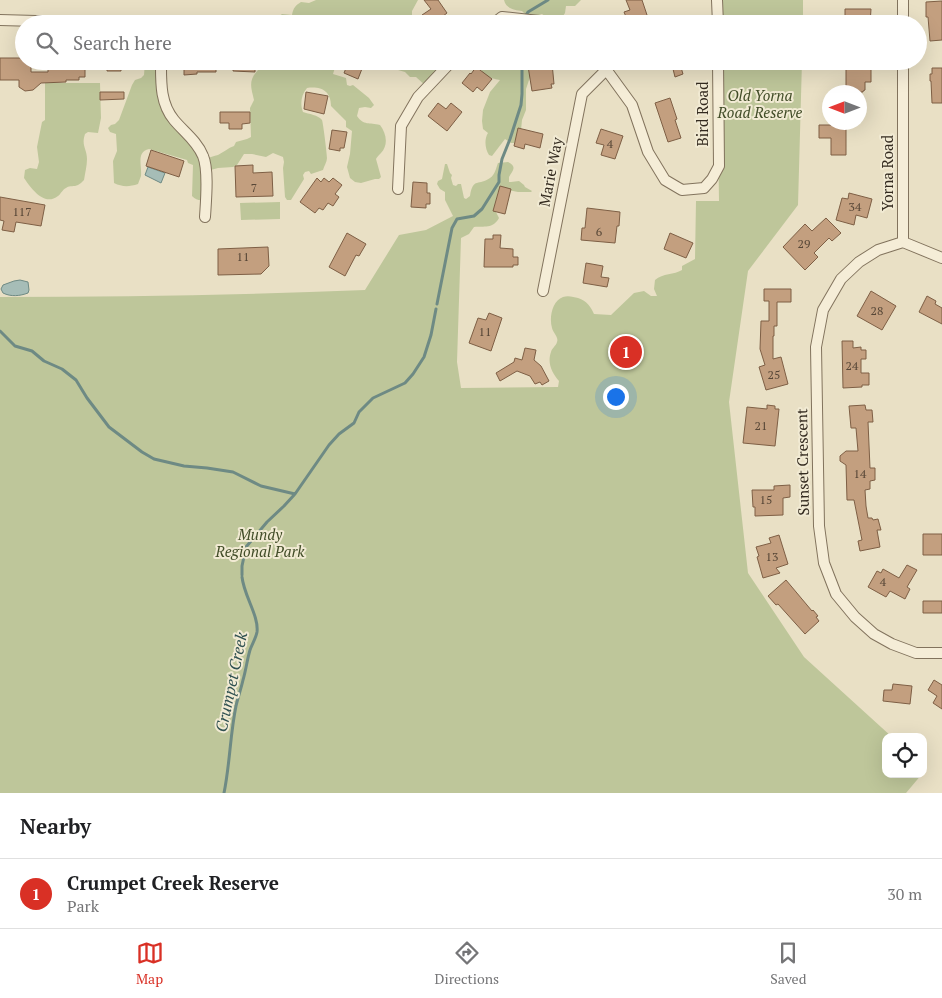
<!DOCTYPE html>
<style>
body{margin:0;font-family:"PT Serif",serif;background:#f2f2f2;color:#202124}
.controls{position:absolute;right:15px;bottom:15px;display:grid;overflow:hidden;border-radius:10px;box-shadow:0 5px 20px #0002}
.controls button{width:45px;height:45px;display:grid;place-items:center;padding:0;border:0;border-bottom:1px solid #e0e0e0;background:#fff;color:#202124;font:25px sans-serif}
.compass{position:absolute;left:822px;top:85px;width:45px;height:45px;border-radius:50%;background:#fff;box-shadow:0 5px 20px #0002;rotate:270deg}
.you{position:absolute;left:615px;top:396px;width:18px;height:18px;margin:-12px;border:4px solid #fff;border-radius:50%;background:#1a73e8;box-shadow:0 0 0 8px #1a73e833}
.badge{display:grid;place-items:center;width:32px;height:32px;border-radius:50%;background:#d93025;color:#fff;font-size:16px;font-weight:700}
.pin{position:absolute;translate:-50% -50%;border:2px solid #fff;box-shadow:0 1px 5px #0006}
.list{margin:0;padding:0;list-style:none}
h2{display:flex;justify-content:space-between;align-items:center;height:65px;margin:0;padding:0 20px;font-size:21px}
h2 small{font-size:16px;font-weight:400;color:#757577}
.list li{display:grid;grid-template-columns:32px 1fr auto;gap:15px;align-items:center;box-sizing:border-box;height:70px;padding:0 20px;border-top:1px solid #e0e0e0}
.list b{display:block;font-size:19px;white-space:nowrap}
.list p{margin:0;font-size:16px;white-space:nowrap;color:#757577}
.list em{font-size:16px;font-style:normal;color:#757577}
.icon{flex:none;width:28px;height:28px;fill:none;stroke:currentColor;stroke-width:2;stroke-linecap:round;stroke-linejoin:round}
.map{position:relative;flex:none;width:942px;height:793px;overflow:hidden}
.search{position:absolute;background:#fff;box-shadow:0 5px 20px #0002;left:15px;right:15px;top:15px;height:55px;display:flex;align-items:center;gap:12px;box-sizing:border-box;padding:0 18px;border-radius:28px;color:#757577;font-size:19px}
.sheet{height:135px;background:#fff}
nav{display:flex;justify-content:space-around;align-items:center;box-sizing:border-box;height:70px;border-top:1px solid #e0e0e0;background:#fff;font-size:14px;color:#757577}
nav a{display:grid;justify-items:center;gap:2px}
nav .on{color:#d93025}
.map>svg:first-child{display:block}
</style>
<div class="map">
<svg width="942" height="793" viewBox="0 0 942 793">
<rect width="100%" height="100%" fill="#e9e0c5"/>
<!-- green -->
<path fill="#bec69a" d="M316 0H418L412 11V24H268L270 20H274L282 14 292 15C293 8 296 5 301 2L309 3Z
M504 0H581L575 6H566L565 13 563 16C557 20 548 19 542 14L536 16 526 15 522 11C515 10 506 9 504 0Z
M716 0H803V24H716Z
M145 61H160L163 105 203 158 205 200C199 201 196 200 192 196L193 165 188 163 187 160 149 149C136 152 142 165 141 176 140 179 139 181 138 184 129 187 122 187 114 183L113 161 117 151 116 134 110 132 108 128 111 125 115 124 119 120 132 85 135 80 141 78 144 75Z
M270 61H337L333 74 346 78 347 85 350 86 353 85 369 98 374 105 371 108 365 107 359 108 357 116C364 126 369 122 380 125 386 133 389 144 381 153 379 155 377 157 376 159L381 177 379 179H375L361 183 355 182 350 178 347 167 350 154 352 131 346 127V121L331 106C331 90 320 86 307 88 301 95 300 104 303 112 309 114 318 115 322 120 323 122 327 154 327 158 327 162 324 166 323 170L311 174 309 171 305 172 303 175 304 179 291 200H287L285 197 283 168 284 162 283 157 273 153 266 157 252 154H244L237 165 233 167 218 168 207 171 205 159C210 157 214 156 218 155 224 152 228 148 234 146L236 142 247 139 251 137 250 108 254 100C251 87 248 81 258 70H267L268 69Z
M389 61H440L447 67 427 87 416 77H410L405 72 398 70 392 67Z
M484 61H533V68L526 89V110L522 120 521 130 514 143H511L505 139 492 156 489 155C485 149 484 139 488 133L483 129 482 121 483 110 490 92 500 80C492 79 474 73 484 62Z
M717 61H802L798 205 748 271 729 402 748 573 804 657 892 737H886V774H922L906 793H0V297C122 297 244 295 365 290L399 235 426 230 453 216 445 200V192L440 189 437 184 438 181 442 179 445 164H447L450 173 452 175 451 178 453 185 456 186 458 184H461L464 198 466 199 470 196C473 177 479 186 490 178 495 175 496 168 498 163L508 162C518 167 512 171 509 177V182H511L519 181 524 185 525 187 532 191 531 192H518L503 189H500L498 192 495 204V210L499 218C493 229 484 226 474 227L469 234 461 238 457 362 461 388 558 387 559 381C552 373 547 363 551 352 552 348 556 346 557 342 559 337 553 333 552 328 549 318 552 301 563 297 568 295 574 297 578 298 587 301 591 307 594 314L611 315 634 293 644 291 651 296H657L654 289 655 280C663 273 674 275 682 270V266L695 259 696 201H719Z
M45 83H100L101 118 98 133 88 132 85 134C81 146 87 149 87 159 87 166 85 173 84 180 82 182 80 184 78 185 74 187 70 185 66 188 62 190 61 194 58 196 44 207 31 188 24 178L25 170 30 168 37 169 39 162 37 147 42 122 45 120Z
M280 202V219L241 220 240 203Z"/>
<!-- water -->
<path fill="#a6bdb7" stroke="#6e8a84" d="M148 167 165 173 161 183 145 175Z
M20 280 28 282 29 290 28 293C20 296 11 297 3 293L1 289 3 285 14 281Z"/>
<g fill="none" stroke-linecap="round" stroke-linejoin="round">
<!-- stream -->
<path stroke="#6e8a84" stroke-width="3" d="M525 17 528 12 548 0
M437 304 452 228 457 219 474 216 482 209 499 182V175L502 159 510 139 521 105 522 94V61
M0 331 15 346 32 351 44 361 62 369 76 380 87 398 109 427 142 452 154 459 184 466 207 468 233 472 261 486 295 494
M242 575V566L246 547 267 522 284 506 295 494 329 445 339 434 354 423 359 412 373 398 405 383 413 374 424 357 431 335 436 309
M224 793C230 764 230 735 236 706 238 697 241 689 243 680 246 670 247 660 250 650 252 644 256 638 257 632 259 616 244 596 242 577"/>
</g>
<!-- building -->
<path fill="#c39f7f" stroke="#7e5f45" d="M424 0H438L447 13 433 24H429L422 15 431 9Z
M626 0H642L650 24H629L624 12 630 10Z
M942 1V40L930 41 928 17H926V2Z
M845 9H871L870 24H858V22H845Z
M0 58H24V61H31V72H48V61L78 62V64H85V77H79V80H66V82L41 83 33 90 25 91 19 87V80H0Z
M107 61H121V71H107Z
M184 61H216V72H197V74L184 75Z
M234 61H255V72L233 71Z
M349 61H365L358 79 344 73Z
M671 61H679L683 74 675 77Z
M552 63 554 84H551L552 88 532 91 528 66Z
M476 67 492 79 482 91 477 87 473 92 462 83 470 73 471 74Z
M932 68H942V103H932L931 81H930V74H932Z
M846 69H871V82H865V90L863 91V92H846Z
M100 92H124V99L100 100Z
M306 92 328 96 324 114 304 109Z
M670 98 677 119 675 120 681 138 668 142 655 103Z
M438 103 446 109 451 103 462 112 447 131 428 116Z
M220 112H250V123L242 124V129H229V123H220Z
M819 125H846V155H831V138H819Z
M518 128 543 134 540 148 525 144 524 149 514 146Z
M601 129 623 136 615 159 601 155 604 145 596 143Z
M332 130 347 132 344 148H340V151L329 149Z
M151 150 184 161 179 177 146 166Z
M253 165V173L272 172 273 196 236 197 235 166Z
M317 178 321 182 324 178 329 182 333 178 342 185 335 194 339 197 333 206 328 203 323 210 319 208 315 213 300 202Z
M413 182 427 183V193H430V204H426V208L411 207Z
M500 186 511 189 505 214 493 211Z
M849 193 872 199 867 218 856 215 854 225 836 220 842 198 848 199Z
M0 197 45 205 41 226 16 222 14 232 2 230 4 221 0 220Z
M587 208 620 212 619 226H617L615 243 581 240 582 228H585Z
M826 218 841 233 832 241 829 238 814 253 818 257 805 270 783 247 805 224 812 231Z
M347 233 366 244 359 256 356 255 345 276 329 267Z
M670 233 693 243 686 258 664 249Z
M493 235H501L500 248 513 249V257H518V265H513V267H484L485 239H493Z
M268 247 269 266 261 274 218 275V249Z
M586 263 603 266 601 277 609 278 607 287 583 283Z
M764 289H791V302H777V326H774V336H773V359L781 357 788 384 766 390 759 367 765 365 760 349 761 321H769V301H764Z
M871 291 896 306 882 330 857 316Z
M927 296 936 301 935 304 942 308V324L919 312Z
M489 313 502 318 491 351 469 343 478 318 486 320Z
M842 341H853V348L861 347V350H866V359H861V373H869V385H862V387L843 388Z
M525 348 536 350 534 360 541 366 549 381 542 385 540 382 535 384 530 376 517 371 500 381 496 373 514 362 515 358 522 360Z
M767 405 775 406V409H779L775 446 743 443 747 407 767 409Z
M865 405 866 410H872L873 422H868L870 468H875V480L870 481V489L865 490 866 506 868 518H872L873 520 878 519 881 530H877L880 547 860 551 858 541 862 540 854 500H847L846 465 840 461V456L846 451H858L856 428H851L849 406Z
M790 485V497L783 498V515L755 516V507H753L752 490H774V486Z
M923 534H942V555H923Z
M779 535 788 564 776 568 780 573 763 578 757 557 759 556 756 547 771 543 769 538Z
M907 565 917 570 907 587 910 589 905 599 890 591 886 597 868 587 877 571 881 573 883 569 899 578Z
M786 580 812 611 813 610 818 616 816 617 819 621 805 634 778 604 776 605 768 596Z
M923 601H942V613H923Z
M934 680 942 685V709L933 703 937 696 928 690Z
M893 684 912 686 910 704 883 701 884 690H892Z"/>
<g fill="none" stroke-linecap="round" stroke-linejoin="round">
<defs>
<path id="street" d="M717 0 718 24
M903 0V24
M0 20 145 24
M195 24H263
M290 24 296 21
M493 24 502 17 548 22 551 24
M161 61C161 82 160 103 174 120 184 132 197 141 203 156 209 170 206 200 205 217
M600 61 632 105 648 152 665 180 682 190 704 188 712 179 719 166 718 61
M903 61V242L942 258
M398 189 401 126 418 97 452 61
M903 242 878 250 859 262 841 279 823 310 816 347 819 526 824 563 836 594 855 617 874 634 892 644 916 653H942
M543 291 582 94 607 69"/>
</defs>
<!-- street casing -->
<use href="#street" stroke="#82735d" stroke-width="12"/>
<!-- street -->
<use href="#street" stroke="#f5edd7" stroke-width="10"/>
</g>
<g text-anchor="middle" stroke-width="4" stroke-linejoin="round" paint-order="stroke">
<!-- number labels -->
<g font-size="12" fill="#574737">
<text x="610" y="148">4</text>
<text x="254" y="192">7</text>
<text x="855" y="211">34</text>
<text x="22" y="216">117</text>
<text x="599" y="236">6</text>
<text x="804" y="248">29</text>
<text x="243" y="261">11</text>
<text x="877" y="315">28</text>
<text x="485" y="336">11</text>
<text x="852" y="370">24</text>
<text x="774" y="379">25</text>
<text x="761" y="430">21</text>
<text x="860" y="478">14</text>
<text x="766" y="504">15</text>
<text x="772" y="561">13</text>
<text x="883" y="586">4</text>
</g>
<!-- park labels -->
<g font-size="15" font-style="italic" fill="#424d28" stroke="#f1ead3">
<text x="760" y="101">Old Yorna<tspan x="760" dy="17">Road Reserve</tspan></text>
<text x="260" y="540">Mundy<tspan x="260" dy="17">Regional Park</tspan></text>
</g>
<!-- street labels -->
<g font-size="15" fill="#332a1f" stroke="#f1ead3">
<text transform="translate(703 114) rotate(-90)" y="5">Bird Road</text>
<text transform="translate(551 172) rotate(-79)" y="5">Marie Way</text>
<text transform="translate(888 173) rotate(-90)" y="5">Yorna Road</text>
<text transform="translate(803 462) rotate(-91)" y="5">Sunset Crescent</text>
</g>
<!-- water labels -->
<g font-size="16" font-style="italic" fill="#305151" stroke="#f1ead3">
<text transform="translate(231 682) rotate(-78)" y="6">Crumpet Creek</text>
</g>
</g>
</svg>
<div class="controls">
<button><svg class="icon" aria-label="locate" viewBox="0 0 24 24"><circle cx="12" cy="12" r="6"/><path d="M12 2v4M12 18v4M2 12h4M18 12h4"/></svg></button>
</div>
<svg class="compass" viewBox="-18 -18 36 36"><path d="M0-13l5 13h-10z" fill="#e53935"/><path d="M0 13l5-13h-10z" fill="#757577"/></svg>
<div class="you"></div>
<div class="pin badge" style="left:626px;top:352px">1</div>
<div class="search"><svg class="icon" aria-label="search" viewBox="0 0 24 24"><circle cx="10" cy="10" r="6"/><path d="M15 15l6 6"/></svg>Search here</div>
</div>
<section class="sheet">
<h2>Nearby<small></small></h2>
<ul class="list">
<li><span class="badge">1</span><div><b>Crumpet Creek Reserve</b><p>Park</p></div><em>30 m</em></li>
</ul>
</section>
<nav>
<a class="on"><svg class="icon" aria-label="map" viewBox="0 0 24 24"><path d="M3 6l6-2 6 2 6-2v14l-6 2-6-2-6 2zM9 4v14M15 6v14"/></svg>Map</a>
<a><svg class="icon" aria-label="directions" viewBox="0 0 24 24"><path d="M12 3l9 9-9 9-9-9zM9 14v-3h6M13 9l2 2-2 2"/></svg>Directions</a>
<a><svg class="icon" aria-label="saved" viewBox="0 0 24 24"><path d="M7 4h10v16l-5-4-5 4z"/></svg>Saved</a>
</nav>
